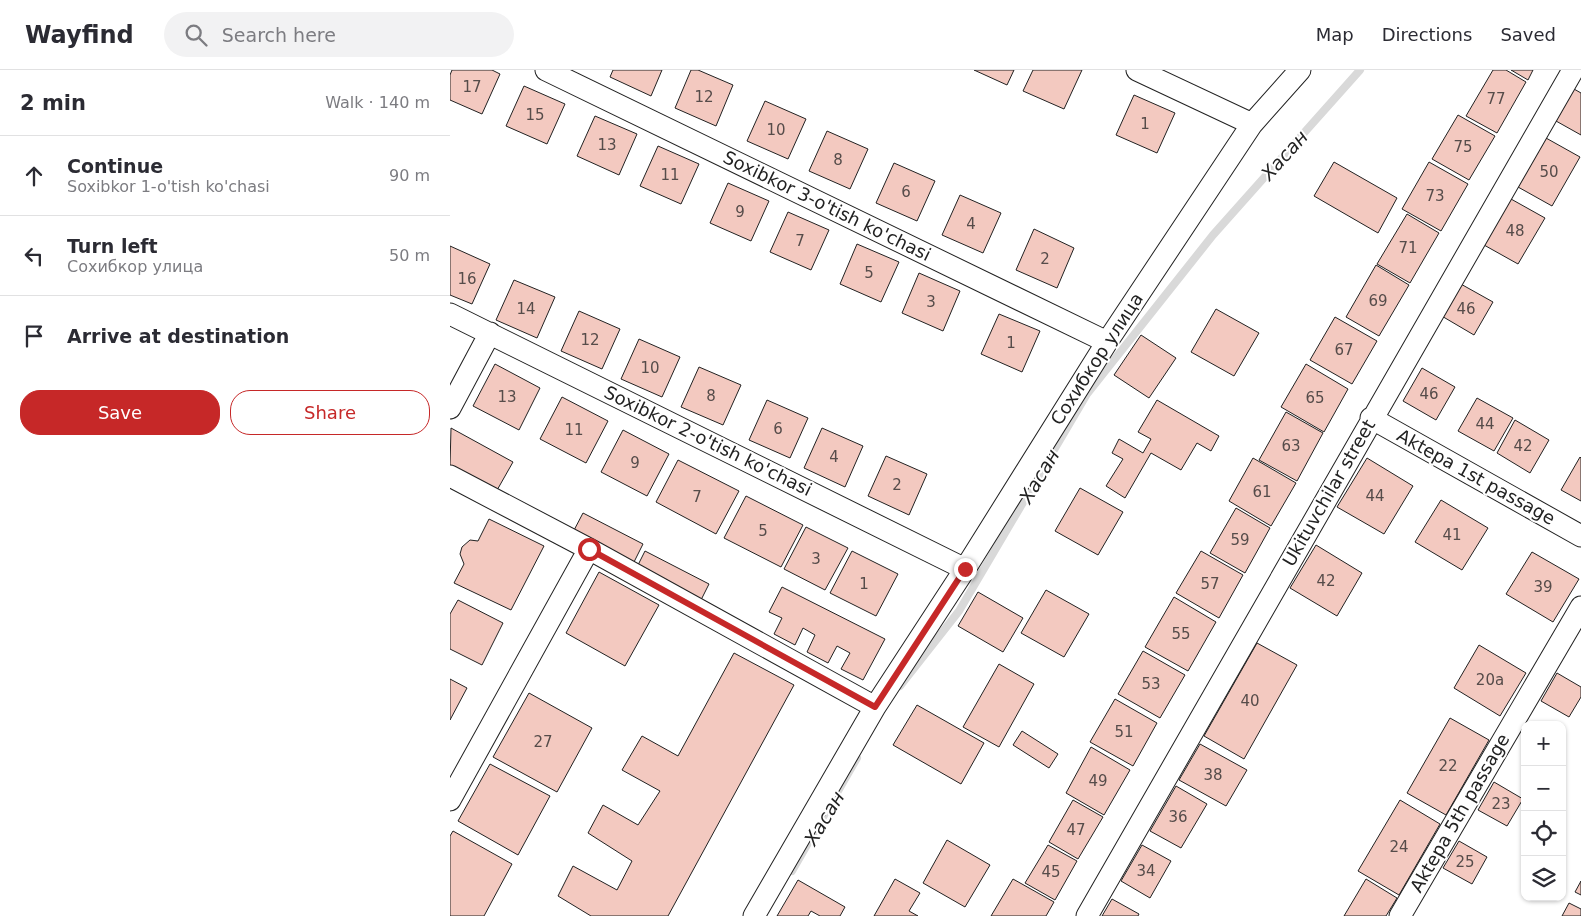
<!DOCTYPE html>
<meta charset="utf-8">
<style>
body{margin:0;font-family:"DejaVu Sans",sans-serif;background:#f2f2f3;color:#2b2b33}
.controls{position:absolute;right:15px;bottom:15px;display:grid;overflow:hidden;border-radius:10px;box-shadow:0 1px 4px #0004}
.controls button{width:45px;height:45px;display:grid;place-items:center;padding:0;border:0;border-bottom:1px solid #e1e1e2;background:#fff;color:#2b2b33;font:25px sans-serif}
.stop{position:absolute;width:15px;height:15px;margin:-11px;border:4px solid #c62828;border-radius:50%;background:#fff}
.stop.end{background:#c62828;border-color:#fff;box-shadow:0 1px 5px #0008}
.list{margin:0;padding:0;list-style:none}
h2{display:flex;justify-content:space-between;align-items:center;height:65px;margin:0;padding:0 20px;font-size:21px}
h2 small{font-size:16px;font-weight:400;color:#7c7c81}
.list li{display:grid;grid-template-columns:32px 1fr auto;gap:15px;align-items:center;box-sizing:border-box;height:80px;padding:0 20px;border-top:1px solid #e1e1e2}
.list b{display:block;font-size:19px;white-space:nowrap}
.list p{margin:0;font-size:16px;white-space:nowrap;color:#7c7c81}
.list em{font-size:16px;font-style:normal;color:#7c7c81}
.actions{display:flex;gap:10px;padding:15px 20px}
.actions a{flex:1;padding:11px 0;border:1px solid #c62828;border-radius:20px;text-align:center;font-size:18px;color:#c62828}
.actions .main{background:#c62828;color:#fff}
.icon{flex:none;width:28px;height:28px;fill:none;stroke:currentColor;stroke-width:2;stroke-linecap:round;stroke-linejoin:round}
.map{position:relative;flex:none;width:1131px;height:846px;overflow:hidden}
header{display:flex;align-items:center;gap:30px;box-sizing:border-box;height:70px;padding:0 25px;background:#fff;border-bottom:1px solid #e1e1e2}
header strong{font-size:24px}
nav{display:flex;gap:28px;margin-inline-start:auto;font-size:18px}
.search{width:350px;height:45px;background:#f2f2f3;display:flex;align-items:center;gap:12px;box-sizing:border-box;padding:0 18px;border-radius:28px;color:#7c7c81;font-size:19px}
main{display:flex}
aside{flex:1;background:#fff}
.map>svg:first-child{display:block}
</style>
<header>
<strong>Wayfind</strong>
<div class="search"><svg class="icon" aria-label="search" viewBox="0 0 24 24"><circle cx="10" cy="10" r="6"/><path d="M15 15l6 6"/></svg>Search here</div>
<nav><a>Map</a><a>Directions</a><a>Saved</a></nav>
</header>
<main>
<aside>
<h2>2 min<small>Walk · 140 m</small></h2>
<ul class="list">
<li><svg class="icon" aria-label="ahead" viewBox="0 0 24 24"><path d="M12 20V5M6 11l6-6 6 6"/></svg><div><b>Continue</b><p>Soxibkor 1-o'tish ko'chasi</p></div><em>90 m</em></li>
<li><svg class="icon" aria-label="left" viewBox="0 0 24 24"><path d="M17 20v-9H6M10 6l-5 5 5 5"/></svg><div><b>Turn left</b><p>Сохибкор улица</p></div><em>50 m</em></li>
<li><svg class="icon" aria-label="arrive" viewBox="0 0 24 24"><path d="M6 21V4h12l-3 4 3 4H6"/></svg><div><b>Arrive at destination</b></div></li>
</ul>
<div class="actions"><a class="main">Save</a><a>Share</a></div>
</aside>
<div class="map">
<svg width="1131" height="846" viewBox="0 0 1131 846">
<rect width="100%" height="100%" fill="#fff"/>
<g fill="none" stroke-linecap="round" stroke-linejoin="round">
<!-- stream -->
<path stroke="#d9d9d9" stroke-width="8" d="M450 616 509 541 637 324 763 165 910 0
M342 801 407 688"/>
</g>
<!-- building -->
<path fill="#f3c9c0" stroke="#222" d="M2 0H42L50 4 32 44 0 30V5Z
M163 0H212L201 26 160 7Z
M241 0H248L283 15 266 56 225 38Z
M524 0H564L557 15Z
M583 0H632L614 39 573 21Z
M1043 0H1056L1076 12 1047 63 1016 46Z
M1061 0H1083L1078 10Z
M74 16 115 34 97 74 56 56Z
M1124 19 1131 23V65L1106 51Z
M684 25 725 43 707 83 666 65Z
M315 31 356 49 338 89 297 71Z
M1008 45 1045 66 1019 110 982 89Z
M145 46 187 64 169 105 127 86Z
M377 61 418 79 400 119 359 101Z
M1096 68 1130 87 1102 136 1068 117Z
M208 76 249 94 231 134 190 116Z
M884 92 947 128 928 163 864 126Z
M979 92 1018 114 991 161 952 139Z
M444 93 485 111 467 151 426 133Z
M278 113 319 131 301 171 260 153Z
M510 125 551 143 533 183 492 165Z
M1061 129 1095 148 1068 194 1034 175Z
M338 142 379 160 361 200 320 182Z
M957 144 989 163 960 213 927 194Z
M584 159 624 178 607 218 566 200Z
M407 174 449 192 431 232 390 214Z
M0 176 40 194 22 234 0 225Z
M926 195 959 215 929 266 896 247Z
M469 203 510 221 493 261 452 243Z
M64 210 105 227 87 268 46 250Z
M1009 213 1043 232 1024 265 990 245Z
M766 239 809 263 784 306 741 282Z
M129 241 170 259 152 299 111 281Z
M549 244 590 261 572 302 531 284Z
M885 247 927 271 902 314 860 290Z
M691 265 726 288 699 328 664 305Z
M189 269 230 287 212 327 171 309Z
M45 294 90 318 69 360 23 336Z
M856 294 898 319 874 362 831 337Z
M249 297 291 315 273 355 231 337Z
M972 298 1005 317 986 350 953 331Z
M112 327 158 351 136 393 90 369Z
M1027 328 1063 348 1044 381 1008 361Z
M317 330 358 348 340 388 299 370Z
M707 330 769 366 761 381 747 373 731 400 701 383 675 428 656 416 673 389 662 383 669 369 693 383 701 369 688 362Z
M836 342 873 363 847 411 809 390Z
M1065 350 1099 370 1080 403 1047 383Z
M1 358 63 392 46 422 0 396Z
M372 358 413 376 395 417 354 398Z
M173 360 219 384 197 426 151 402Z
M436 386 477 404 459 445 418 426Z
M1130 387 1131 388V431L1111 420Z
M803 388 846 413 821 456 779 431Z
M917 388 963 416 934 464 887 437Z
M228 390 289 421 266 464 206 432Z
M630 418 673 442 648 485 605 461Z
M296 426 353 455 331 497 274 468Z
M991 430 1038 458 1012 500 965 472Z
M786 438 820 458 795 503 760 483Z
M133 443 193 474 183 494 122 464Z
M39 449 94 476 61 540 4 513 14 494 10 484 12 477 20 470 28 471Z
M356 457 398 478 375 520 334 499Z
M866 475 912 503 887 546 840 518Z
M195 481 259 514 250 532 186 499Z
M402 481 448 504 426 546 380 523Z
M751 481 793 505 769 548 726 523Z
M1082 482 1129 509 1103 552 1056 524Z
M149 502 209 535 175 596 116 563Z
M332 517 435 569 413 610 391 599 400 583 387 576 378 593 357 582 365 565 353 558 345 575 324 564 332 548 319 542Z
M596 520 639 544 614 587 571 563Z
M528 522 573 548 553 582 508 556Z
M724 527 766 552 738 601 695 577Z
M8 530 53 553 32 595 0 579V544Z
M807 573 847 595 794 689 754 666Z
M1029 575 1076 603 1050 646 1004 618Z
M693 581 735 605 710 648 668 624Z
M284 583 344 615 218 846H141L108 826 123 796 167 820 182 791 138 763 153 735 188 755 210 721 172 700 192 666 228 686Z
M549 594 584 614 549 677 513 657Z
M1107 603 1131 617V627L1119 647 1091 631Z
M0 609 17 618 0 650Z
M79 623 142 658 107 722 43 687Z
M665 629 707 653 683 696 640 672Z
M467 635 534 673 511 714 443 675Z
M1000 648 1039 670 996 745 957 723Z
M572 661 608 684 599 698 563 675Z
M750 674 797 700 776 736 729 710Z
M641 677 680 700 654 745 616 723Z
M40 694 100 726 68 785 8 751Z
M1044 712 1073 729 1057 756 1028 740Z
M726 716 757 734 731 778 700 761Z
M623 730 653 747 628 789 599 772Z
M950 730 990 754 949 825 908 801Z
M3 761 62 794 34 846H0V766Z
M497 770 540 795 515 837 473 813Z
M1009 771 1037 787 1022 814 993 798Z
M598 775 627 791 605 830 575 813Z
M692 775 721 791 700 828 671 811Z
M445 809 470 823 459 841 468 846H424Z
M563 809 604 832 596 846H541Z
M916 809 947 828 936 846H894Z
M348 810 395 837 390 846H370L361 841 358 846H327Z
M1131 811V825L1125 822Z
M662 829 689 844 688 846H652Z
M1119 833 1131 839V846H1112Z"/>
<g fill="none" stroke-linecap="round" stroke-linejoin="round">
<defs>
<path id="minor" d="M96 0 657 272
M687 0 802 54
M0 244 515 499
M0 338 40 263
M921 348 1131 466
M0 406 139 479 425 637
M0 730 139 479
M304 846 425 637 515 499 657 272 802 54 850 0
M637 846 1123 0
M950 846 1131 537"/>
</defs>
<!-- minor casing -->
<use href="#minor" stroke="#222" stroke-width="23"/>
<!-- minor -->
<use href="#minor" stroke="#fff" stroke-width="21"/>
</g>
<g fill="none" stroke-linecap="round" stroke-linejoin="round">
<!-- route -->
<path stroke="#c62828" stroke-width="6" d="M139 479 425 637 515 499"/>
</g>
<g text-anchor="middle" stroke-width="4" stroke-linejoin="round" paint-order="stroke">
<!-- number labels -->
<g font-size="15" fill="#564c4a">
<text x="22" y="22">17</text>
<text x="254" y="32">12</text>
<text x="1046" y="34">77</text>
<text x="85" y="50">15</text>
<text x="695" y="59">1</text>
<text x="326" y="65">10</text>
<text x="157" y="80">13</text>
<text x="1013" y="82">75</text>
<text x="388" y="95">8</text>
<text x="1099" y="107">50</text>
<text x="220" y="110">11</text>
<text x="456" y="127">6</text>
<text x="985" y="131">73</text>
<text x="290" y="147">9</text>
<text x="521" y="159">4</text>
<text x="1065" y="166">48</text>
<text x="350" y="176">7</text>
<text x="958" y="183">71</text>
<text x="595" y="194">2</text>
<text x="419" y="208">5</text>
<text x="17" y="214">16</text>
<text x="928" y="236">69</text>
<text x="481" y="237">3</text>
<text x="76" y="244">14</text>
<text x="1016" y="244">46</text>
<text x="140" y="275">12</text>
<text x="561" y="278">1</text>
<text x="894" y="285">67</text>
<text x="200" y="303">10</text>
<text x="979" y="329">46</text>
<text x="261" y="331">8</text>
<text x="57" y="332">13</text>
<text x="865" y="333">65</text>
<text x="1035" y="359">44</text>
<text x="328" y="364">6</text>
<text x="124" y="365">11</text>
<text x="841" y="381">63</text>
<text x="1073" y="381">42</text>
<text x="384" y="392">4</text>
<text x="185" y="398">9</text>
<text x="447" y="420">2</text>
<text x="812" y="427">61</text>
<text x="925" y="431">44</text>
<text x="247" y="432">7</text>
<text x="313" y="466">5</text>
<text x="1002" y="470">41</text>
<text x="790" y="475">59</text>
<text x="366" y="494">3</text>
<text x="876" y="516">42</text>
<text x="414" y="519">1</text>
<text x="760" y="519">57</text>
<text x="1093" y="522">39</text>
<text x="731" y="569">55</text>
<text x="1040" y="615">20a</text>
<text x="701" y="619">53</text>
<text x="800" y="636">40</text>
<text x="674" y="667">51</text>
<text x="93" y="677">27</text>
<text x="998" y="701">22</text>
<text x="763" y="710">38</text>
<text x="648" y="716">49</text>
<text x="1051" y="739">23</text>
<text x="728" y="752">36</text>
<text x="626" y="765">47</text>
<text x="949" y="782">24</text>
<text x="1015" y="797">25</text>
<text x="696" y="806">34</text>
<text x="601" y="807">45</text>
</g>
<!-- street labels -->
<g font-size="18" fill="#222" stroke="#fff">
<text transform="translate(377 136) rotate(26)" y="6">Soxibkor 3-o'tish ko'chasi</text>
<text transform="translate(647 289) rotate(-57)" y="6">Сохибкор улица</text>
<text transform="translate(258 371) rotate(26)" y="6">Soxibkor 2-o'tish ko'chasi</text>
<text transform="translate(1026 407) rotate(29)" y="6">Aktepa 1st passage</text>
<text transform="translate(879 423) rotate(-60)" y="6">Ukituvchilar street</text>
<text transform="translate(1010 743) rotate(-60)" y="6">Aktepa 5th passage</text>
</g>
<!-- water labels -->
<g font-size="19" font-style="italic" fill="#222" stroke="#fff">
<text transform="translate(834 85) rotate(-48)" y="7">Хасан</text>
<text transform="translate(589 406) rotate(-59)" y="7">Хасан</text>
<text transform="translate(374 748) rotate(-59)" y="7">Хасан</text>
</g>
</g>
</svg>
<div class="controls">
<button>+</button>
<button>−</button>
<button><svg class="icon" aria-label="locate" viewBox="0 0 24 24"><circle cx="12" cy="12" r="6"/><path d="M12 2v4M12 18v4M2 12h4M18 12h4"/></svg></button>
<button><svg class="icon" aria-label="layers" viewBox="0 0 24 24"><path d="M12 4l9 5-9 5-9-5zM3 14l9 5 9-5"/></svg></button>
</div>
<div class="stop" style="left:139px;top:479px"></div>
<div class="stop end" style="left:515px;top:499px"></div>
</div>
</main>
